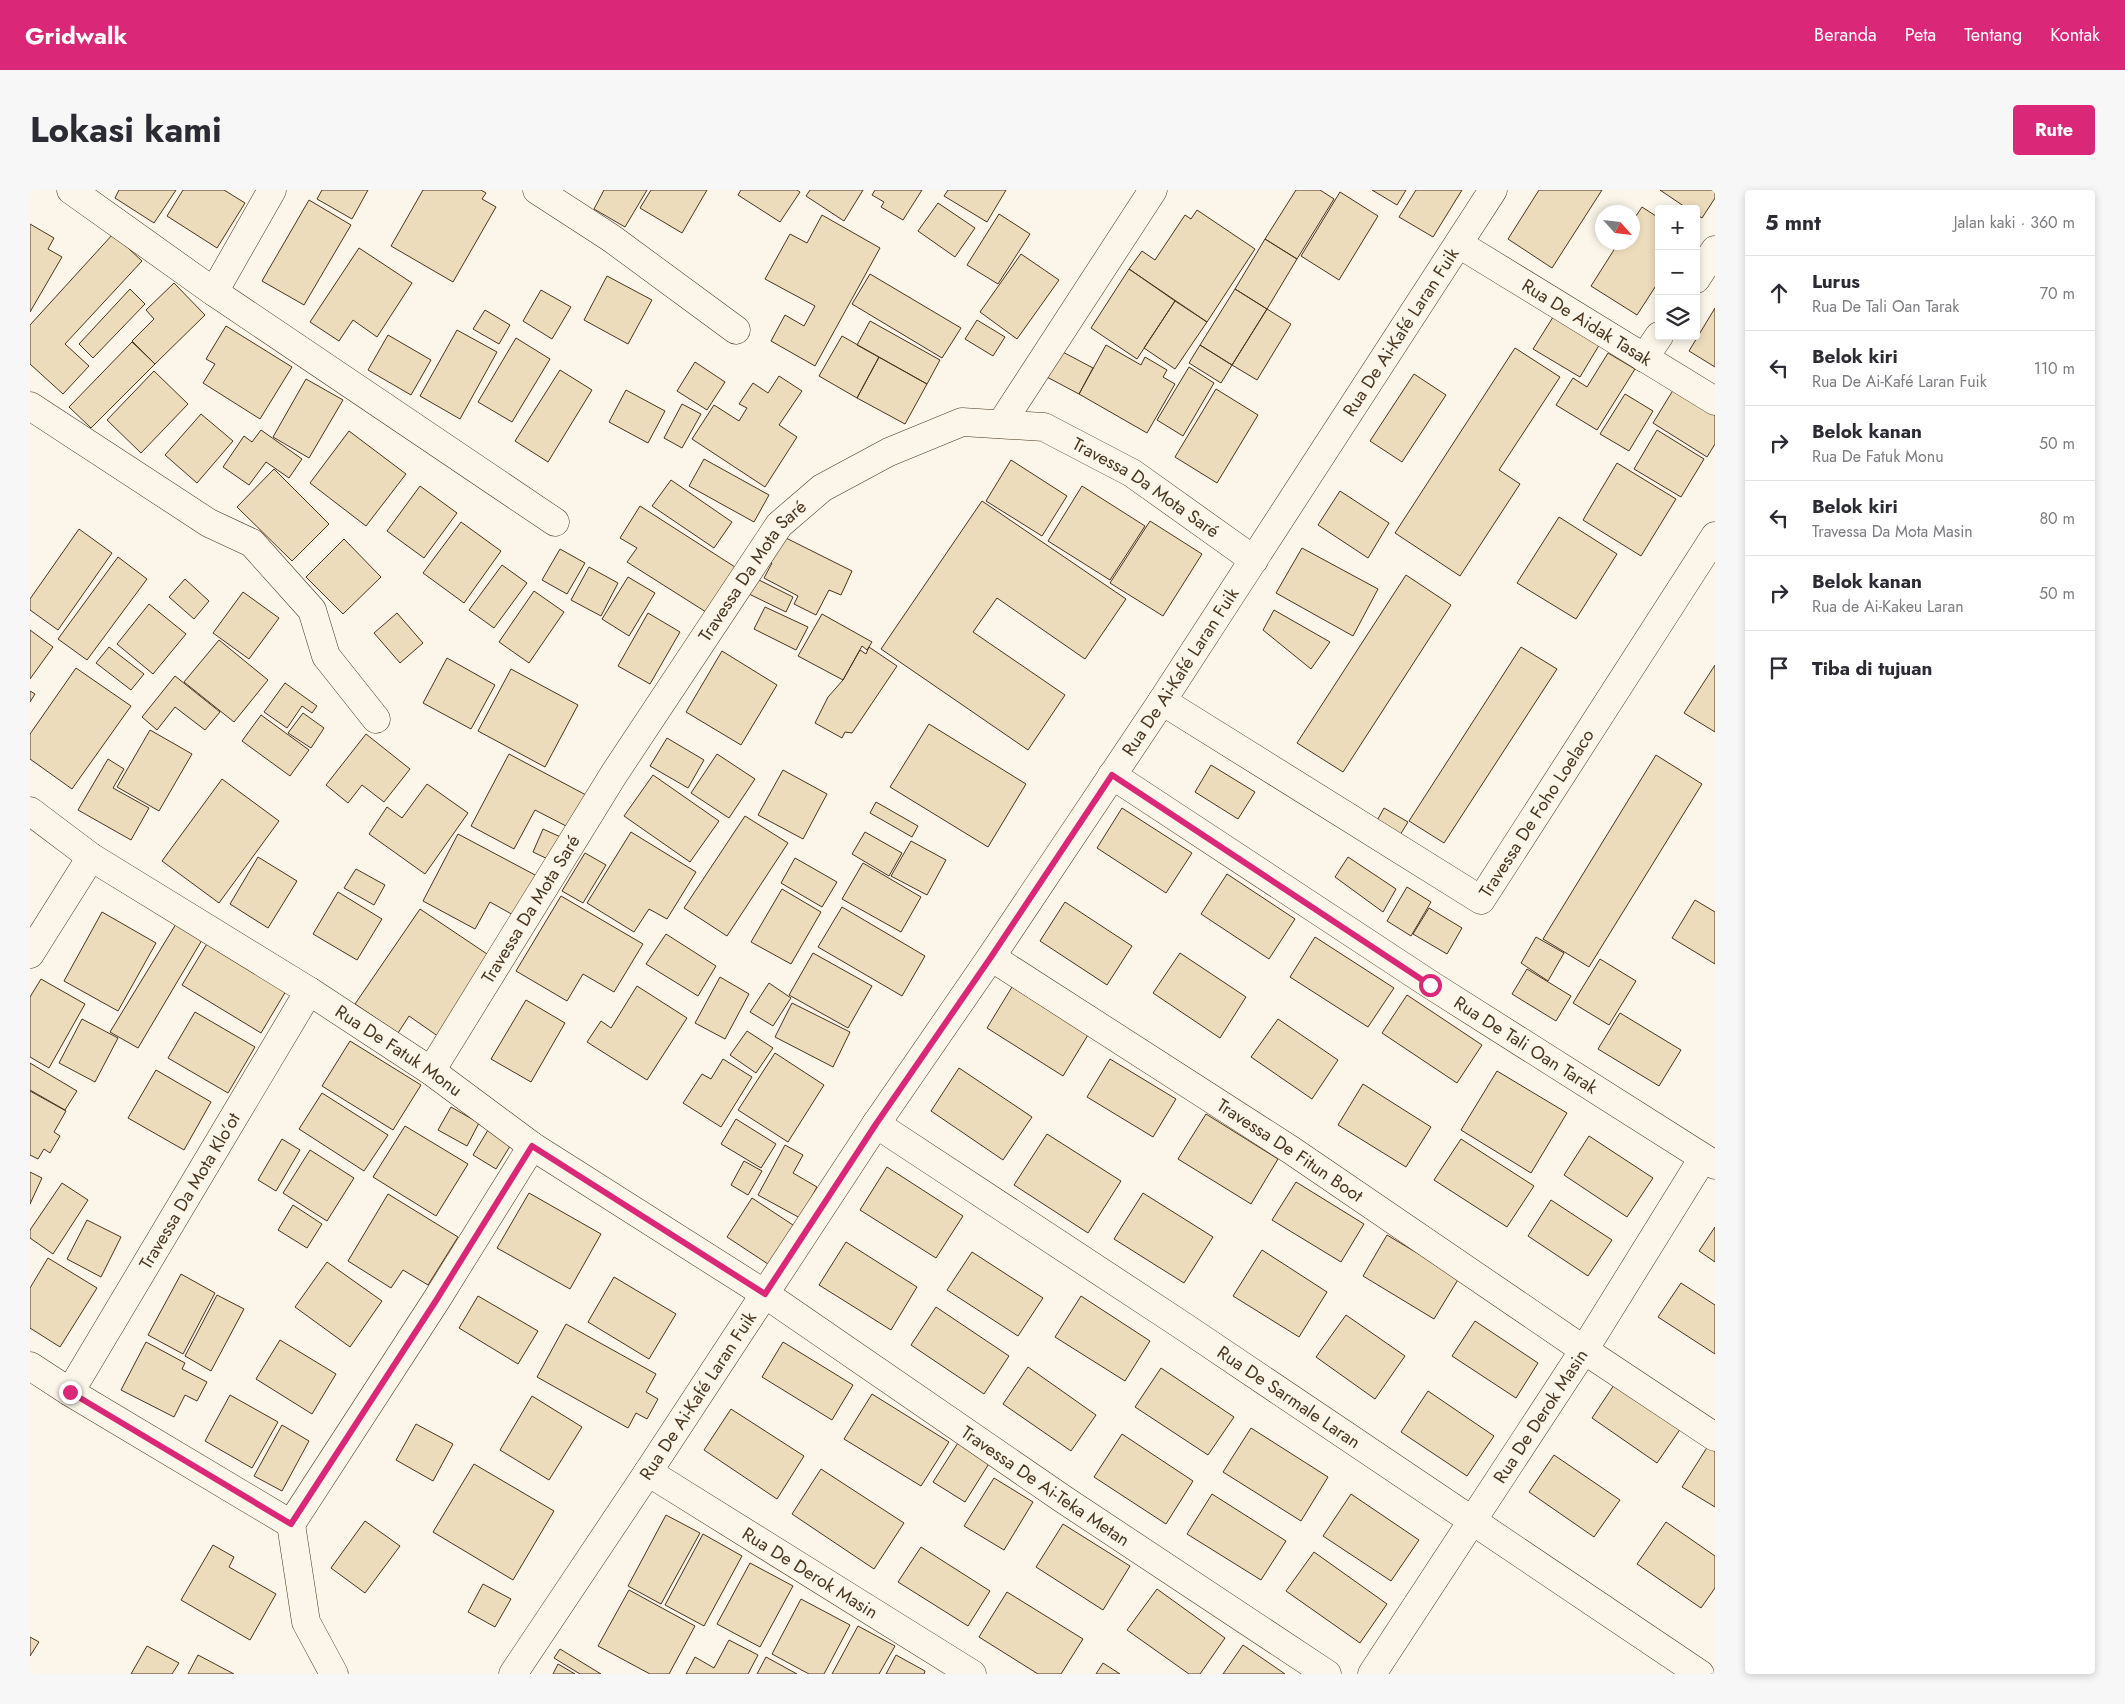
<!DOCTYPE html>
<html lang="id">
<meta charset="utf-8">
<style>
body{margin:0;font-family:Jost,sans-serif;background:#f7f7f7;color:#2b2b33}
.controls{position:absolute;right:15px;top:15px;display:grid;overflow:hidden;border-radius:5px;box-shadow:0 2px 8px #0003}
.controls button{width:45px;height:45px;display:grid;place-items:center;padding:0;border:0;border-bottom:1px solid #e1e1e2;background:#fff;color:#2b2b33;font:25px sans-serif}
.compass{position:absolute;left:1565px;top:15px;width:45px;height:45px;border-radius:50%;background:#fff;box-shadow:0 2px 8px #0003;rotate:117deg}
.stop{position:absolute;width:15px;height:15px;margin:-11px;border:4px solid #db2777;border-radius:50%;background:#fff}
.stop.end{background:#db2777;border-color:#fff;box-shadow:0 1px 5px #0008}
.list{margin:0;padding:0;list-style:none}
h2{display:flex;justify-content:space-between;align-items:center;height:65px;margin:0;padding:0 20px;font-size:21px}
h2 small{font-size:16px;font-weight:400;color:#7c7c81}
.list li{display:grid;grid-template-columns:32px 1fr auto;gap:15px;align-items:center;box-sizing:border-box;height:75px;padding:0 20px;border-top:1px solid #e1e1e2}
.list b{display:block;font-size:19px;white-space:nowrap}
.list p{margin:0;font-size:16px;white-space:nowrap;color:#7c7c81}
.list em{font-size:16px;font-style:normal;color:#7c7c81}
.icon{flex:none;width:28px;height:28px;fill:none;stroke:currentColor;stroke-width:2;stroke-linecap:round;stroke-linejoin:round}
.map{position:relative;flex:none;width:1685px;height:1484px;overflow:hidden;border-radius:5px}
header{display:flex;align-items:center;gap:30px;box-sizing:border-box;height:70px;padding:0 25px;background:#db2777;color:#fff}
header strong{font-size:24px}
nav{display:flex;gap:28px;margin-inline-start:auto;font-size:18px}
.intro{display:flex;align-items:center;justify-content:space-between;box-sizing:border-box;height:120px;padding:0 30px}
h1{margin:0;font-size:35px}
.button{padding:12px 22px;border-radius:5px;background:#db2777;color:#fff;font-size:18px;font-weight:700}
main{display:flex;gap:30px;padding:0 30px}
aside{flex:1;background:#fff;border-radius:5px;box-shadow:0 2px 8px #0003}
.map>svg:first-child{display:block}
</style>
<header>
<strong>Gridwalk</strong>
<nav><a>Beranda</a><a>Peta</a><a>Tentang</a><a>Kontak</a></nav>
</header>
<div class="intro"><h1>Lokasi kami</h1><a class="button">Rute</a></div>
<main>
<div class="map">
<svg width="1685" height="1484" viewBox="0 0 1685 1484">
<rect width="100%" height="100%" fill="#fbf6e9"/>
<!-- building -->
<path fill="#ecdcbc" stroke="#4a3520" d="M89 0H146L124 33 85 8Z
M153 0H194L215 13 187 58 137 26Z
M292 0H338L322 29 287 9Z
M393 0H451L456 3 452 9 466 17 423 92 361 56Z
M574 0H617L595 37 564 19Z
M621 0H677L652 43 610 18Z
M711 0H767L770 2 750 32 708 5Z
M780 0H833L814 31 776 6Z
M845 0H892L873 30 851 17 854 12 842 5Z
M918 0H976L957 32 914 6Z
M1266 0H1290L1304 9 1267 69 1235 49Z
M1342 0H1376L1367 15Z
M1386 0H1432L1403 47 1369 27Z
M1509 0H1572L1522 78 1478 49Z
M1630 0H1685V8L1672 28 1666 24V19H1658Z
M1310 2 1348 26 1309 90 1271 66Z
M279 10 321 35 274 115 232 91Z
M908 13 945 38 925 67 888 41Z
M1612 17 1629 28V91L1607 125 1561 96 1589 52H1602V32Z
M1167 20 1225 59 1177 132 1099 79 1112 61 1125 70 1155 25 1161 29Z
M969 24 1000 44 968 94 937 75Z
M792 25 850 58 785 176 741 151 755 125 774 136 785 116 735 89 760 44 777 53Z
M0 34 24 48 18 59 32 67 0 122Z
M83 44 112 71 35 154 59 176 33 204 0 174V135Z
M1235 49 1267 69 1237 119 1205 99Z
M329 58 382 93 347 147 323 130 309 151 280 132Z
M991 64 1029 90 987 149 950 122Z
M1099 79 1145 111 1107 169 1061 138Z
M840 84 931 138 912 168 822 114Z
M577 86 622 110 598 154 554 130Z
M144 93 175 125 125 174 102 151 124 129 116 120Z
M100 99 115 114 63 168 49 154Z
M1205 99 1237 119 1202 175 1170 155Z
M511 100 541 117 522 149 493 131Z
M1145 111 1177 132 1145 179 1114 158Z
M1685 118V177L1659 161Z
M1237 119 1261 134 1227 190 1202 175Z
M455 120 480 135 469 154 443 139Z
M1525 124 1571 152 1550 187 1503 159Z
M947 130 975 147 963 166 935 149Z
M840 131 910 170 897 194 827 155Z
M196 136 262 177 230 229 173 193 185 174 176 169Z
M427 140 467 162 430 229 390 206Z
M358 145 401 170 381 205 338 180Z
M812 146 849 167 827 208 789 186Z
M486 148 520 169 482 232 448 212Z
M102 152 125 174 61 238 39 217Z
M1076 155 1111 175 1115 167 1137 180 1133 187 1145 194 1117 243 1049 204Z
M1170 155 1202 175 1191 193 1159 173Z
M1485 158 1530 187 1469 280 1490 294 1430 386 1365 343Z
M1029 160 1063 178 1049 204 1015 186Z
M1578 163 1605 179 1567 240 1526 215 1543 188 1557 197Z
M849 167 897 194 875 234 827 208Z
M665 172 695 192 677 220 647 201Z
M1159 177 1184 193 1153 246 1127 230Z
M530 180 562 200 518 272 485 251Z
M124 181 158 214 111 263 77 230Z
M1384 184 1416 205 1372 272 1340 251Z
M749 186 772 201 749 235 767 247 735 297 662 249 684 215 709 231 717 218 709 214 723 193 738 203Z
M276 189 313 210 279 268 243 247Z
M1645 197 1685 222V254L1677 267 1623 233Z
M1186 199 1228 225 1187 293 1145 267Z
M596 200 635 221 618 253 579 232Z
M1595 204 1623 221 1599 261 1570 244Z
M652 214 671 224 652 258 634 248Z
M171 224 203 251 167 293 135 265Z
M231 240 272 269 259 288 236 272 219 295 193 277 214 246 222 252Z
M1627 240 1674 269 1651 307 1604 279Z
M319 241 376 284 336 336 280 293Z
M674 269 739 305 724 332 659 296Z
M981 270 1037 306 1012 346 956 311Z
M1587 273 1646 309 1611 366 1553 330Z
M244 279 299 334 262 371 207 317Z
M641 290 702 332 684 358 622 316Z
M390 296 427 323 394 368 357 341Z
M1052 296 1115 336 1080 390 1018 351Z
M1310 301 1359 333 1338 368 1288 335Z
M952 311 1096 409 1055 469 967 408 943 442 1035 505 998 560 851 459Z
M610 316 705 377 676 422 597 372 607 358 590 348Z
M1529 327 1587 364 1546 429 1487 393Z
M1120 331 1172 364 1133 426 1080 393Z
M431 332 471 361 434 413 393 383Z
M49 339 82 363 28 440 0 420V409Z
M754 347 822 381 811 405 799 400 786 425 764 414 768 406 734 388 742 373 733 369Z
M314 349 351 387 313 424 276 387Z
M1272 358 1348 399 1323 446 1246 403Z
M530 359 555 373 537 404 512 390Z
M88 367 117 389 57 470 28 449Z
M472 375 497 393 464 438 439 420Z
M559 377 588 393 571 426 541 410Z
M1376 385 1421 415 1313 582 1267 553Z
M598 387 625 403 599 446 572 429Z
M155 389 179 411 164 429 139 407Z
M727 389 763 407 756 422 719 404Z
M504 401 534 422 499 473 469 452Z
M213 402 249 428 219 469 183 443Z
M119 414 156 444 123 484 87 454Z
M735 417 778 437 766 460 724 439Z
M1244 420 1300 452 1281 479 1233 440Z
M367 423 393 453 370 473 344 443Z
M618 423 650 442 620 494 588 476Z
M792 424 842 452 837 460 832 456 813 490 768 466Z
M0 440 23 457 0 489Z
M189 450 238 490 204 532 154 492Z
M79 457 114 484 101 500 66 473Z
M839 457 867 476 822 543 815 542 812 548 785 533 798 507 813 490 830 460 836 464Z
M1491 457 1527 479 1414 653 1379 631Z
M692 461 747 495 711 555 656 522Z
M417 468 465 495 441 539 393 513Z
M1685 475V542L1654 523Z
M46 478 101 516 42 599 0 569V544Z
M481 479 548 515 515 577 448 541Z
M145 486 190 522 175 540 145 517 127 540 112 527Z
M255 493 287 516 282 523 272 516 257 538 234 522Z
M0 501 5 504 0 512Z
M273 523 294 538 281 558 258 543Z
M231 525 279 560 260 586 212 551Z
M899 534 996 594 958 657 860 597Z
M120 540 162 564 129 621 87 597Z
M336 544 380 579 354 612 332 595 318 613 296 595Z
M637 548 674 570 658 598 620 576Z
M479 564 556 605 538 637 505 620 484 659 441 636Z
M687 564 725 589 699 628 661 603Z
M1626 565 1672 594 1559 777 1513 749Z
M78 569 94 579 83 598 119 618 101 650 48 620Z
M1181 575 1225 602 1208 629 1165 602Z
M753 580 797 604 773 649 728 625Z
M623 585 689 631 660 672 594 626Z
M192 589 249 631 189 713 132 671Z
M397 594 438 623 395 684 339 644 357 617 372 628Z
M846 612 888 636 882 647 840 623Z
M1092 618 1162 663 1136 703 1067 658Z
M1354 618 1378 632 1362 658 1339 645Z
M715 626 758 653 697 746 654 718Z
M513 639 535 649 524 672 503 662Z
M601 642 666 682 637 729 619 719 604 742 557 713Z
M835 642 872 663 859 686 822 664Z
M428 644 507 686 485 726 460 712 445 739 393 711Z
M881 651 916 670 897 705 861 686Z
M555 663 576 675 553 713 532 701Z
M228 667 267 691 238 738 200 714Z
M1318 667 1366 699 1353 722 1305 687Z
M765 668 807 692 792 717 751 693Z
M833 673 891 707 871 742 812 709Z
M326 679 355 695 344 715 314 698Z
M1197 684 1265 729 1239 769 1171 724Z
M1377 697 1401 712 1381 746 1357 731Z
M752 699 791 722 761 774 721 752Z
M308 702 352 729 327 770 283 744Z
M531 706 613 754 584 802 553 784 537 811 486 781Z
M1665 710 1685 722V774L1642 748Z
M1035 712 1102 756 1077 795 1010 751Z
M812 717 895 766 872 806 788 757Z
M1399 718 1432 738 1417 764 1383 744Z
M390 719 466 770 412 849 379 826 368 843 325 814Z
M72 722 126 753 88 821 34 791Z
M146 734 172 750 108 858 80 842Z
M636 744 686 776 668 806 616 774Z
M1285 747 1364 798 1338 837 1260 787Z
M1506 747 1534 763 1518 791 1491 773Z
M178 752 256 801 231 843 152 795Z
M783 763 842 796 818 838 759 805Z
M1150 763 1216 807 1190 848 1123 803Z
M1570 769 1606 791 1579 835 1543 813Z
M1497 779 1541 806 1526 831 1482 804Z
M690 787 719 804 695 849 665 833Z
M11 789 55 814 19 878 0 867V807Z
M739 793 761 808 743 836 720 822Z
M607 796 657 828 617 890 557 852 571 831 581 838Z
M982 797 1058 845 1033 886 957 838Z
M1377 805 1452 855 1427 893 1352 843Z
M496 810 535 833 501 892 461 869Z
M762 813 820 842 803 877 745 847Z
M165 822 225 857 198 903 138 868Z
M1590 823 1651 860 1629 896 1568 859Z
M52 829 88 848 65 892 29 873Z
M1248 829 1308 870 1282 909 1221 867Z
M717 841 743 858 726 883 700 865Z
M320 851 391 895 363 940 292 896Z
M745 863 794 895 758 952 708 920Z
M693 869 722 887 691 937 653 913 672 884 681 889Z
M1080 869 1146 909 1123 947 1057 907Z
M0 873 47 901 35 920 0 900Z
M929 878 1002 927 973 970 901 921Z
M126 880 181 912 154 960 98 928Z
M1467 881 1537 923 1501 983 1431 940Z
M1333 894 1401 937 1376 977 1308 935Z
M0 901 36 921 24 942 30 946 20 963 14 959 8 969 0 965Z
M292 903 358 945 334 981 269 939Z
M421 917 449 933 437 956 408 940Z
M1176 924 1248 969 1221 1014 1148 969Z
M706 929 746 954 731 978 691 954Z
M375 936 438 974 406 1026 343 987Z
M458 940 482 953 466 979 443 965Z
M1017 944 1091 991 1058 1043 984 995Z
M1559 946 1623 988 1597 1027 1534 985Z
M252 949 270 960 246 1001 228 990Z
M1431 949 1504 996 1477 1037 1404 990Z
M755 955 773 965 763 983 787 997 770 1028 728 1005Z
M280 960 324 988 297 1031 253 1003Z
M714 971 732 981 718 1005 701 995Z
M857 977 933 1026 906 1068 830 1020Z
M0 982 12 988 0 1014Z
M1266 992 1334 1034 1311 1072 1242 1030Z
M32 993 58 1010 23 1064 0 1048V1040Z
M499 1003 571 1044 540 1099 467 1058Z
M1113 1003 1183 1047 1154 1093 1084 1049Z
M358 1004 428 1047 398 1095 373 1080 361 1098 318 1071Z
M722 1008 766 1037 741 1076 697 1047Z
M1521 1010 1582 1050 1558 1086 1498 1046Z
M263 1015 292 1034 277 1058 248 1040Z
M57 1030 91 1047 71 1087 37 1069Z
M1685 1037V1072L1669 1061Z
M1357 1045 1429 1088 1404 1129 1333 1086Z
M816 1052 887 1097 861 1140 789 1095Z
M1232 1060 1297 1102 1269 1147 1203 1106Z
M942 1062 1013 1108 988 1146 917 1100Z
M18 1068 67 1098 30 1157 0 1138V1098Z
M297 1072 352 1111 320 1157 265 1117Z
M151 1084 185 1103 153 1164 118 1145Z
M584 1087 646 1124 619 1169 558 1132Z
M1651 1093 1685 1115V1164L1628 1127Z
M187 1105 214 1119 181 1181 155 1166Z
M448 1106 508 1141 488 1174 429 1138Z
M1051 1106 1120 1151 1095 1191 1025 1147Z
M906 1117 979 1166 954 1204 881 1155Z
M1316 1125 1375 1166 1345 1209 1286 1167Z
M1445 1131 1508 1173 1486 1208 1422 1166Z
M536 1134 626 1184 616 1202 628 1209 617 1229 606 1223 598 1238 507 1187Z
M250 1150 306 1184 282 1224 226 1189Z
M116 1152 155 1173 152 1179 177 1192 167 1211 155 1205 144 1227 91 1200Z
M753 1152 823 1195 802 1230 732 1187Z
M998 1177 1066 1225 1041 1261 973 1214Z
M1131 1178 1204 1227 1178 1265 1105 1217Z
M1586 1192 1651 1238 1627 1273 1562 1228Z
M1398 1201 1464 1246 1437 1286 1371 1242Z
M842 1204 919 1252 891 1296 814 1249Z
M200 1205 248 1232 222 1278 175 1251Z
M502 1206 552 1237 519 1290 470 1260Z
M701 1219 774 1266 747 1309 674 1260Z
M386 1234 423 1254 403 1291 366 1270Z
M252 1235 279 1251 252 1301 224 1286Z
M1221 1238 1298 1287 1271 1331 1193 1282Z
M1092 1244 1163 1291 1136 1334 1064 1287Z
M933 1245 965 1264 935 1312 903 1292Z
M1678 1256 1685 1260V1317L1652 1297Z
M1524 1265 1590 1310 1564 1347 1499 1302Z
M444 1274 524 1321 483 1390 403 1342Z
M791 1279 874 1333 844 1379 762 1324Z
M964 1288 1003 1312 974 1360 934 1336Z
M1182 1304 1256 1351 1231 1390 1157 1344Z
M1321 1304 1389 1350 1361 1391 1293 1346Z
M636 1325 670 1343 631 1414 598 1396Z
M335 1331 370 1356 335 1403 301 1378Z
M1636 1332 1685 1366V1398L1671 1418 1607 1374Z
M1033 1334 1100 1376 1073 1420 1006 1377Z
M673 1344 712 1366 674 1436 635 1415Z
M183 1355 204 1367 199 1377 246 1404 220 1450 151 1410Z
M891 1357 960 1401 938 1436 868 1392Z
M1284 1362 1357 1414 1330 1453 1256 1401Z
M720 1373 763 1396 730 1457 687 1434Z
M453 1394 481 1409 465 1437 438 1422Z
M1127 1399 1195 1448 1170 1484H1159L1097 1440Z
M599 1400 665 1436 639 1484H620L568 1456Z
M977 1402 1053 1449 1031 1484H1008L949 1447Z
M771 1409 820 1435 794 1484H779L742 1464Z
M828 1436 865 1456 849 1484H802Z
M0 1447 9 1452 0 1466Z
M699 1450 728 1465 718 1484H656L665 1467 684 1478Z
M1213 1455 1255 1484H1193Z
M117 1456 149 1473 142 1484H101Z
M530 1459 571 1484H550L524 1468Z
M168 1465 204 1484H158Z
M866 1465 895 1481 894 1484H856Z
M736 1467 767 1484H727Z
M1073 1473 1090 1484H1066Z
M528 1474 545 1484H523Z"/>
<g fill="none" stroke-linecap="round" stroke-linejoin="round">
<defs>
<g id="minor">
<path d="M41 0 184 102 242 0"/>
<path d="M507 0 581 48 706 140"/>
<path id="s1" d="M1429 54 1685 211"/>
<path d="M1666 89 1685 60"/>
<path d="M184 102 525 332"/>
<path d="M1614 168 1629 146"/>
<path d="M0 216 179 333 222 353 282 420 296 466 346 529"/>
<path d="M971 234 1123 0"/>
<path id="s2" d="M1132 511 1451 710 1685 346"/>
<path id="s3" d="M1082 585 1401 795 1685 975"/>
<path id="s4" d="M0 621 61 667 279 801 401 881 502 956 735 1104 1033 1309 1297 1484"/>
<path d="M0 764 61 667"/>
<path id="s5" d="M961 767 1261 960 1554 1160 1685 1247"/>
<path id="s6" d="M401 881 584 584 749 335 792 298 859 262 932 232 1014 237 1102 283 1224 370"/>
<path id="s7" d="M846 934 1153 1136 1670 1484"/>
<path d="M0 1176 40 1202 261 1334 276 1432 304 1484"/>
<path id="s8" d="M40 1202 279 801"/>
<path id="s9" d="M618 1282 942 1484"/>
<path d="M261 1334 407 1109 502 956"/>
<path id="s10" d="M483 1484 618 1282 846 934 961 767 1132 511 1463 0"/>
<path id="s11" d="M1342 1484 1554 1160 1673 968"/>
</g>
</defs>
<!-- minor casing -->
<use href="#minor" stroke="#4a3520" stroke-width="29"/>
<!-- minor -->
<use href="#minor" stroke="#fbf6e9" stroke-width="28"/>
</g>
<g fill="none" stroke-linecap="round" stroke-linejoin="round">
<!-- route -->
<path stroke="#db2777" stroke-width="6" d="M40 1202 261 1334 407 1109 502 956 735 1104 846 934 961 767 1082 585 1400 795"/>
</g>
<g text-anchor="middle" stroke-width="4" stroke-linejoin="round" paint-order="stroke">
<!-- street labels -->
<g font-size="18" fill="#4a3520" stroke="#fbf6e9">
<text dy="6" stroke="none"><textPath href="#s1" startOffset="150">Rua De Aidak Tasak</textPath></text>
<text dy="6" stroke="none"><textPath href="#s10" startOffset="1609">Rua De Ai-Kafé Laran Fuik</textPath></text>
<text dy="6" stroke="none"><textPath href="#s6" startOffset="1060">Travessa Da Mota Saré</textPath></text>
<text dy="6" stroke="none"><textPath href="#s6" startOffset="595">Travessa Da Mota Saré</textPath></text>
<text dy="6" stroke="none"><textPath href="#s10" startOffset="1204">Rua De Ai-Kafé Laran Fuik</textPath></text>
<text dy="6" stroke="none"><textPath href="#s2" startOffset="479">Travessa De Foho Loelaco</textPath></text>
<text dy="6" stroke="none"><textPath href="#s6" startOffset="190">Travessa Da Mota Saré</textPath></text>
<text dy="6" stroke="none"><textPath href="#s3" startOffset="494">Rua De Tali Oan Tarak</textPath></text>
<text dy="6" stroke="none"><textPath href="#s4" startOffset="440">Rua De Fatuk Monu</textPath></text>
<text dy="6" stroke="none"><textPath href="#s5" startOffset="356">Travessa De Fitun Boot</textPath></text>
<text dy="6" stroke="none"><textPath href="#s8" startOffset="234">Travessa Da Mota Klo’ot</textPath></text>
<text dy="6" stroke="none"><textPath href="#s10" startOffset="334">Rua De Ai-Kafé Laran Fuik</textPath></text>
<text dy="6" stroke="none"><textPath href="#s7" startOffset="495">Rua De Sarmale Laran</textPath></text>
<text dy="6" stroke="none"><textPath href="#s11" startOffset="308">Rua De Derok Masin</textPath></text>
<text dy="6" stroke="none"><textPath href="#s4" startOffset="1220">Travessa De Ai-Teka Metan</textPath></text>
<text dy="6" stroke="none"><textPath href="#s9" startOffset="191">Rua De Derok Masin</textPath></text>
</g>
</g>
</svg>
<div class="controls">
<button>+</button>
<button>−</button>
<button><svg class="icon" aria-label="layers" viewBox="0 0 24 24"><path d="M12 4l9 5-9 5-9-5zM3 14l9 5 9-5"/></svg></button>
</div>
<svg class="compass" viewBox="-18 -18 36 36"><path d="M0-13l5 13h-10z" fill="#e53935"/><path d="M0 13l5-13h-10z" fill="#7c7c81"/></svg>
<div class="stop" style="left:1400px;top:795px"></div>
<div class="stop end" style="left:40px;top:1202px"></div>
</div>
<aside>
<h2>5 mnt<small>Jalan kaki · 360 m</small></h2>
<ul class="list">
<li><svg class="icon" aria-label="ahead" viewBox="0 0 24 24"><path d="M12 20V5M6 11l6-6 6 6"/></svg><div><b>Lurus</b><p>Rua De Tali Oan Tarak</p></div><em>70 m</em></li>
<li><svg class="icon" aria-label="left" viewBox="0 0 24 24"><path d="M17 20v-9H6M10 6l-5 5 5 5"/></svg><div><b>Belok kiri</b><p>Rua De Ai-Kafé Laran Fuik</p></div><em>110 m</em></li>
<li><svg class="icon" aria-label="right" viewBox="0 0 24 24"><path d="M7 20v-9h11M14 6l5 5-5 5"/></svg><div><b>Belok kanan</b><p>Rua De Fatuk Monu</p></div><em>50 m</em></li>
<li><svg class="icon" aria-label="left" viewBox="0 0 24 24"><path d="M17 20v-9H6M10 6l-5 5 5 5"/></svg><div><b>Belok kiri</b><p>Travessa Da Mota Masin</p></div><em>80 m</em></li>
<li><svg class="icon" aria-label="right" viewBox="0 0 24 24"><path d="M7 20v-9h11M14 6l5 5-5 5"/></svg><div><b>Belok kanan</b><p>Rua de Ai-Kakeu Laran</p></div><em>50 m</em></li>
<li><svg class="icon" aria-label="arrive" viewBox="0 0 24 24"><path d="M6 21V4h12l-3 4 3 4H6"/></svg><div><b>Tiba di tujuan</b></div></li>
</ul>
</aside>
</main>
